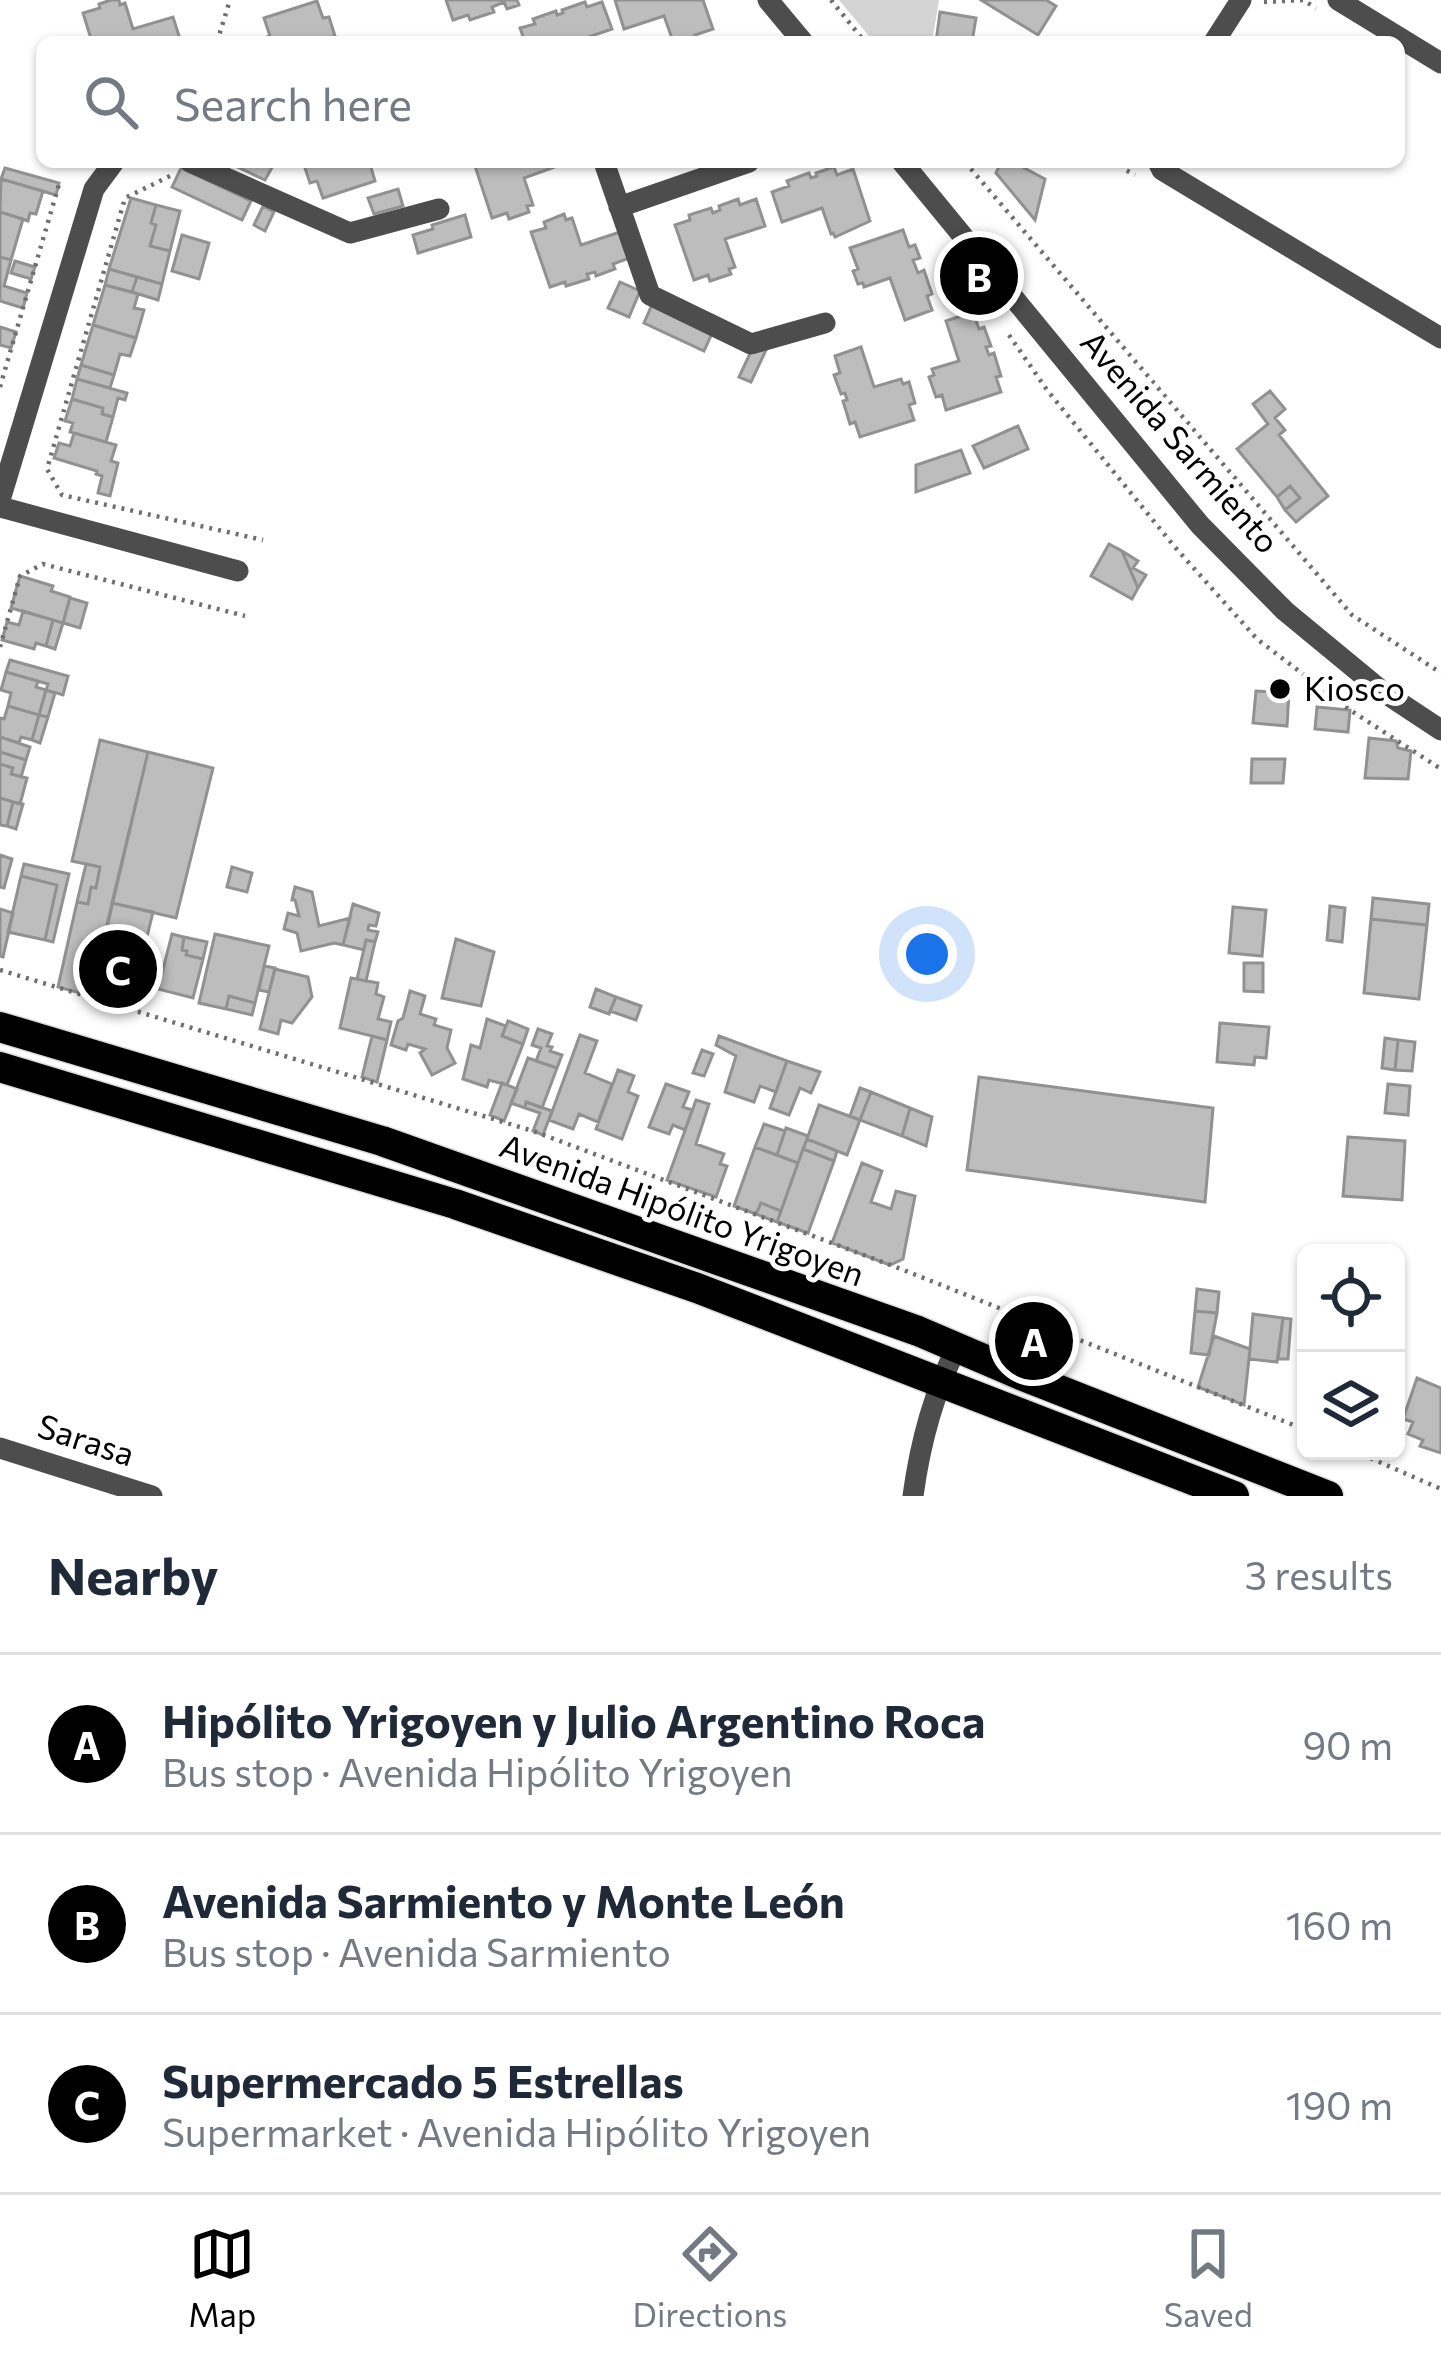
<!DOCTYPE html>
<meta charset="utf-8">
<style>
body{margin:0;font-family:Commissioner,sans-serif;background:#f6f6f7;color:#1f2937}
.controls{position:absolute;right:36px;bottom:36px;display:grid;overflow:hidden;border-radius:18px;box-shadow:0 3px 9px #0004}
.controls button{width:108px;height:108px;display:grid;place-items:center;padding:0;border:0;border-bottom:3px solid #e0e1e3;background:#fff;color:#1f2937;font:60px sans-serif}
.you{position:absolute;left:927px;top:954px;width:42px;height:42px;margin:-30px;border:9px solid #fff;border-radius:50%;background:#1a73e8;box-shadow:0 0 0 18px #1a73e833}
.badge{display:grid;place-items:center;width:78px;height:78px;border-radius:50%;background:#000;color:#fff;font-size:39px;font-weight:700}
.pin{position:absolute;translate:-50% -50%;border:6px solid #fff;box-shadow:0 3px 12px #0006}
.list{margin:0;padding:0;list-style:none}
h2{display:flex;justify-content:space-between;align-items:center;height:156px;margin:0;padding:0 48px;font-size:51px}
h2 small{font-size:39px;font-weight:400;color:#747a83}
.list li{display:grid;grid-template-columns:78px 1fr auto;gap:36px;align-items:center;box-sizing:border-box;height:180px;padding:0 48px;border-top:3px solid #e0e1e3}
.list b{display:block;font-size:45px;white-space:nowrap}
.list p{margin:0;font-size:39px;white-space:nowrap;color:#747a83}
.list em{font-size:39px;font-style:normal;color:#747a83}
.icon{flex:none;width:66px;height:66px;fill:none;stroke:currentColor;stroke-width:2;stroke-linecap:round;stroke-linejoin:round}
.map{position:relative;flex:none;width:1441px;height:1496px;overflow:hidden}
.search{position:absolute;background:#fff;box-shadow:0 3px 9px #0004;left:36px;right:36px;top:36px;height:132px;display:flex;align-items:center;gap:30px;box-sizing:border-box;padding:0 42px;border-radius:18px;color:#747a83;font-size:45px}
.sheet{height:696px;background:#fff}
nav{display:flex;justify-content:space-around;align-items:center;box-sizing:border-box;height:168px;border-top:3px solid #e0e1e3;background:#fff;font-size:33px;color:#747a83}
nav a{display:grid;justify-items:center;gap:6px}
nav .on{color:#000}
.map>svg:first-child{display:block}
</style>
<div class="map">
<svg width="1441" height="1496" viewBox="0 0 1441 1496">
<rect width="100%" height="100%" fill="#fff"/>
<!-- green -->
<path fill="#d4d4d4" d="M839 0H939L932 42H874Z"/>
<!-- building -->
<path fill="#bdbdbd" stroke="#919191" stroke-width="3" d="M111 0H119L120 5 125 3 133 29 173 17 181 42H92L83 13 100 8 99 4Z
M446 0H517L519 5 507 9 504 2 492 7 494 12 470 20 468 15 453 20Z
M615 0H703L713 29 695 35 697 38 686 42 673 41 664 16 624 29Z
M981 0H1046L1056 6 1038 35Z
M317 1 323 18 329 17 335 36 329 38 331 41 265 42 264 38 270 36 264 18Z
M585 2 587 7 602 2 612 29 574 42H525L520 28 535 24 533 19 556 11 557 15 563 13 562 10Z
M940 12 976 18 972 42H936Z
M227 162H275L265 180Z
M308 162H376L370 164 375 181 323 198 317 181 310 183 304 165Z
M477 162H563V164L524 178 533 205 527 206 529 212 509 219 507 213 492 218 474 163Z
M1001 162H1013L1045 179 1035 220 996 173Z
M834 167 837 175 853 169 870 221 835 237 833 233 831 234 822 208 782 222 772 192 789 186 787 181 809 173 811 178 817 176 816 173Z
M5 168 59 183 56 195 1 179Z
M181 168 251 201 242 220 172 187Z
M1 179 43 191 36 214 30 213 28 221 0 212Z
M398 189 403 206 374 214 368 198Z
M131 198 156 205 151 223 156 225 150 246 170 251 162 284 109 269Z
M738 199 740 205 756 199 765 226 725 239 735 267 729 269 731 274 710 281 708 275 694 280 675 225 690 220 689 215 711 208 713 213 720 210 719 206Z
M156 205 180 211 170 251 150 246 156 225 151 223Z
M263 206 274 212 265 231 254 225Z
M0 212 23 219 11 260 0 257Z
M564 214 566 220 572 218 581 245 620 232 629 258 613 264 615 269 596 276 595 272 587 274 589 279 566 286 565 282 550 287 531 232 546 228 544 222Z
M465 215 471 237 418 253 413 235 433 229 432 225Z
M903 230 909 247 915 245 920 258 913 260 918 273 924 270 932 294 927 296 932 310 905 320 890 278 864 287 863 283 858 284 853 271 858 269 850 248Z
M182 235 209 243 199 279 172 271Z
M0 257 11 260 4 286 27 293 23 308 0 301Z
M15 261 35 267 31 279 11 273Z
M109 269 137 277 132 292 105 285Z
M137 277 162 284 158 300 132 292Z
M620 282 640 291 629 317 608 308Z
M105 285 138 294 134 308 144 310 136 338 93 325Z
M654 300 714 329 704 351 644 323Z
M973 312 979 329 984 327 991 346 986 347 989 355 994 353 1001 376 996 377 1001 392 946 410 942 395 936 397 929 377 934 375 932 369 959 361 946 321Z
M93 325 136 338 130 356 120 354 114 375 81 365Z
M0 327 16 332 11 348 0 345Z
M754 345 766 350 751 382 739 377Z
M861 347 874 387 901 379 903 384 909 382 915 403 909 405 914 420 860 437 855 422 850 424 843 401 847 400 845 393 841 394 834 375 840 373 835 356Z
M81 365 114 375 110 388 77 379Z
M77 379 127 393 125 400 118 398 113 417 102 414 103 408 72 399Z
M1270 391 1285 409 1275 418 1285 430 1279 435 1328 496 1296 522 1285 510 1300 498 1290 486 1277 497 1237 449 1268 424 1253 404Z
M72 399 103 408 102 414 113 417 106 442 70 432 73 423 65 421Z
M1018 426 1028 449 984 468 973 446Z
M74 433 116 445 111 461 118 463 110 496 98 493 102 476 96 474 97 471 54 458 59 443 70 446Z
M961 450 970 473 916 492V465Z
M1290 486 1300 498 1285 510 1277 497Z
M1109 544 1122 551 1138 588 1132 599 1091 576Z
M1122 551 1138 561 1133 568 1146 575 1138 588Z
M20 576 53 586 51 591 70 597 63 623 11 608Z
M70 598 87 603 80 628 63 623Z
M23 611 53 620 46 646 36 643 34 649 2 640 7 622 19 625Z
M53 620 63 623 55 649 46 646Z
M10 660 68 676 63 695 46 690 48 684 6 672Z
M6 672 38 681 36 687 46 690 39 715 8 706 11 693 1 690Z
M46 690 55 693 48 717 39 715Z
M1256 691 1289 693 1287 726 1253 723Z
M8 706 39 715 32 740 21 737 19 743 0 737V718L4 719Z
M1317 707 1350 710 1348 732 1315 729Z
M39 715 48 717 40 743 32 740Z
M0 737 30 747 26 760 0 752Z
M1369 738 1396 741 1398 748 1411 751 1408 779 1365 778Z
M100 740 148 752 91 996 58 987 77 902 88 904 91 887 96 888 100 867 72 861Z
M0 752 26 760 21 777 11 774 13 768 0 764Z
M148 752 213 768 176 918 112 903Z
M1252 759H1285L1283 783H1251Z
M0 764 13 768 11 774 27 778 20 804 0 798Z
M0 798 13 802 7 826 0 825Z
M13 802 23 804 16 829 7 826Z
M0 855 12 859 4 888 0 887Z
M24 864 69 874 53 942 45 940 57 885 21 876Z
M86 864 100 867 96 888 91 887 88 904 77 902Z
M232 867 252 873 247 892 227 887Z
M21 876 57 885 45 940 8 932Z
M295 887 312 892 319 926 350 918 343 945 334 943 301 951 297 933 284 929 288 913 299 916 295 900H292Z
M1373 898 1429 904 1427 925 1371 919Z
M112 903 153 912 130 1007 91 996Z
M353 904 379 913 376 926 369 925 368 930 378 932 375 942 366 940 364 950 343 945Z
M1330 906 1345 908 1342 942 1327 940Z
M1233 907 1266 910 1262 956 1229 953Z
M0 909 13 913 3 957 0 956Z
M1371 919 1427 925 1419 999 1364 993Z
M172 934 184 937 182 950 187 951 186 955 203 959 193 998 158 989Z
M215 934 269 946 255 1003 229 996 226 1009 199 1003Z
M184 937 207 942 203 959 186 955 187 951 182 950Z
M456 939 494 952 481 1006 442 998Z
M366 940 375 942 366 981 357 979Z
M1244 963H1263V992L1244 991Z
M264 966 275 968 269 992 259 990Z
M275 969 308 977 312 997 292 1023 281 1020 278 1034 260 1029Z
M351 978 378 983 376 994 384 997 378 1019 391 1022 387 1040 340 1028Z
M596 989 616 997 609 1014 590 1007Z
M410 991 425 996 420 1014 436 1019 434 1025 451 1030 447 1048 455 1063 432 1075 420 1053 425 1049 408 1044 406 1050 391 1045 398 1021 403 1018Z
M229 996 255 1003 252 1015 226 1009Z
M616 997 641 1006 636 1020 610 1011Z
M487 1019 506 1026 502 1036 523 1044 507 1085 489 1080 487 1087 463 1079 471 1045 480 1048Z
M508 1021 528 1029 523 1044 502 1036Z
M1220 1023 1269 1027 1266 1058 1255 1057 1254 1065 1217 1062Z
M538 1029 552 1034 547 1046 552 1047 550 1051 562 1055 557 1068 536 1061 541 1048 532 1045Z
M580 1035 597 1041 585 1073 612 1084 598 1122 579 1114 573 1129 549 1120Z
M372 1036 387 1040 377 1082 362 1077Z
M719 1036 787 1061 776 1092 760 1086 754 1102 725 1092 736 1056 716 1045Z
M1385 1038 1398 1040 1395 1070 1382 1068Z
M1398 1040 1415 1042 1412 1071 1395 1070Z
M702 1050 713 1054 704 1076 693 1073Z
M528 1058 557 1068 542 1108 526 1102 525 1108 511 1103Z
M787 1061 820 1072 811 1093 800 1088 789 1115 770 1108Z
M618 1070 634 1076 628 1092 638 1096 622 1139 596 1129Z
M979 1077 1213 1108 1205 1202 967 1170Z
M502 1083 517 1089 504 1121 490 1115Z
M666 1084 689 1092 683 1107 692 1110 685 1130 673 1125 669 1134 649 1127Z
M1388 1084 1410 1086 1408 1115 1385 1113Z
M860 1088 871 1092 860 1120 850 1116Z
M871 1092 910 1108 902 1136 860 1120Z
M696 1100 709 1104 696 1144 724 1154 720 1164 727 1166 716 1197 667 1180Z
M526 1102 552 1111 543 1135 533 1131 540 1113 525 1108Z
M819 1105 860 1120 847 1155 807 1139Z
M910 1108 932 1117 926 1146 902 1136Z
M764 1124 785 1131 777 1155 755 1147Z
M786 1128 808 1136 798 1163 777 1155Z
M1348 1137 1405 1141 1402 1200 1343 1196Z
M807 1139 837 1151 834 1161 803 1149Z
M755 1147 798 1163 781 1211 761 1203 756 1214 734 1206Z
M803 1149 834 1161 808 1233 777 1222Z
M862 1163 882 1171 871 1202 891 1209 896 1191 915 1196 903 1259 890 1265 832 1243Z
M761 1203 781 1211 777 1222 756 1214Z
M1197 1289 1219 1292 1217 1313 1195 1311Z
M1195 1311 1217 1313 1209 1355 1191 1353Z
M1253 1314 1283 1318 1277 1362 1249 1359Z
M1283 1318 1291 1319 1288 1359H1278Z
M1214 1336 1250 1349 1244 1405 1198 1387Z
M1417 1378 1441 1388V1453L1420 1446 1423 1440 1408 1434 1413 1422 1403 1419Z"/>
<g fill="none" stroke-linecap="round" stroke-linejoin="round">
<defs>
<path id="major" d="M0 1027 382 1141 918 1331 1021 1375 1328 1496
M0 1067 455 1204 697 1288 1234 1496"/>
</defs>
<!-- major casing -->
<use href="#major" stroke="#dbdbdb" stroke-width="33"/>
<!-- path -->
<path stroke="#6f6f6f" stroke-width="4.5" stroke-dasharray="3 6" stroke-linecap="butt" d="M831 0 865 42
M1264 2 1303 0 1316 8
M217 42 230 0
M965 162 1352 615 1441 673
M1125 162 1126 170 1135 175
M170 176 125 198 47 469 62 495 263 540
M1009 335 1047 390 1174 546 1257 639 1350 710 1441 769
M0 387 60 181
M0 647 20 576 43 564 245 616
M0 970 533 1131 901 1269 1306 1430
M1354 1451 1441 1489"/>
<!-- minor -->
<path stroke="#4d4d4d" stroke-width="21" d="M768 0 803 42
M1338 0 1441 63
M1214 42 1241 0
M190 162 350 233 439 209
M604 162 650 295 751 344 825 323
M902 162 1200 525 1285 611 1382 691 1441 730
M1158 162 1162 170 1441 338
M619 207 749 162
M0 500 94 189 114 162
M0 507 238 571
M0 1448 152 1496
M913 1496C920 1444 933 1394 957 1347"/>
<!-- major -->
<use href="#major" stroke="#000" stroke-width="30"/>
</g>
<!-- markers -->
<circle fill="#000" stroke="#fff" stroke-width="4.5" cx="1280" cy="689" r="12"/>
<g text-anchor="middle" stroke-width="10" stroke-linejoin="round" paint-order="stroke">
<!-- street labels -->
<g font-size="33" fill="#000" stroke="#fff">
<text transform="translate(1180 442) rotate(49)" y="12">Avenida Sarmiento</text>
<text transform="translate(682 1210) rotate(20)" y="12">Avenida Hipólito Yrigoyen</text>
<text transform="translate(86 1440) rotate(18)" y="12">Sarasa</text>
</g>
<!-- poi labels -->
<g font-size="33" fill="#000" stroke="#fff" text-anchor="start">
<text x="1304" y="701">Kiosco</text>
</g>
</g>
</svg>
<div class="controls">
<button><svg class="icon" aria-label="locate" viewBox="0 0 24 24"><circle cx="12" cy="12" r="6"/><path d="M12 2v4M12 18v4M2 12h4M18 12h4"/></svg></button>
<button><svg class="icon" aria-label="layers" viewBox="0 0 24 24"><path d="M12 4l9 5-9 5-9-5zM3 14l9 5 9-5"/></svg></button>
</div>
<div class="you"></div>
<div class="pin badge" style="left:1034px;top:1341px">A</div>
<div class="pin badge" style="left:979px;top:276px">B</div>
<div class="pin badge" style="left:118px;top:969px">C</div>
<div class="search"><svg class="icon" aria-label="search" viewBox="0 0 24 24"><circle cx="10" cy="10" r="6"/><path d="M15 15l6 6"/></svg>Search here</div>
</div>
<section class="sheet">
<h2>Nearby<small>3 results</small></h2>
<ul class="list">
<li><span class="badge">A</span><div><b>Hipólito Yrigoyen y Julio Argentino Roca</b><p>Bus stop · Avenida Hipólito Yrigoyen</p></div><em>90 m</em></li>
<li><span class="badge">B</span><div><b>Avenida Sarmiento y Monte León</b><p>Bus stop · Avenida Sarmiento</p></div><em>160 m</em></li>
<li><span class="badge">C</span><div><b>Supermercado 5 Estrellas</b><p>Supermarket · Avenida Hipólito Yrigoyen</p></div><em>190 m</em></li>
</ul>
</section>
<nav>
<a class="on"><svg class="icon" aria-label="map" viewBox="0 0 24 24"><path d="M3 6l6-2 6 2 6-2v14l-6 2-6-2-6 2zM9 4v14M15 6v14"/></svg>Map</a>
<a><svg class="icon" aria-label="directions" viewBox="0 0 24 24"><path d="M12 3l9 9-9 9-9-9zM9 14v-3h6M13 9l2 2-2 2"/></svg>Directions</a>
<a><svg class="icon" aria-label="saved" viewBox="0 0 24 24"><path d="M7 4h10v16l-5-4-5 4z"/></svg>Saved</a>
</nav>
